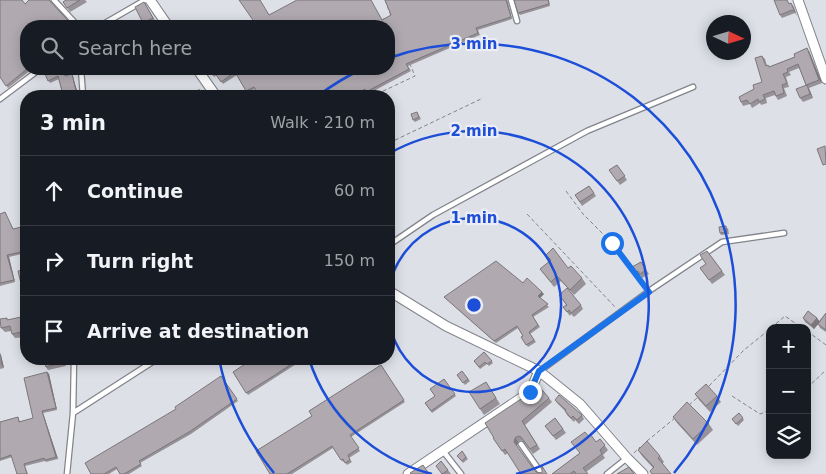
<!DOCTYPE html>
<meta charset="utf-8">
<style>
body{margin:0;font-family:"DejaVu Sans",sans-serif;background:#20242c;color:#f1f3f6}
.controls{position:absolute;right:15px;bottom:15px;display:grid;overflow:hidden;border-radius:10px;box-shadow:0 2px 12px #0003}
.controls button{width:45px;height:45px;display:grid;place-items:center;padding:0;border:0;border-bottom:1px solid #363941;background:#171b24;color:#f1f3f6;font:25px sans-serif}
.compass{position:absolute;left:706px;top:15px;width:45px;height:45px;border-radius:50%;background:#171b24;box-shadow:0 2px 12px #0003;rotate:94deg}
.stop{position:absolute;width:15px;height:15px;margin:-11px;border:4px solid #1a73e8;border-radius:50%;background:#fff}
.stop.end{background:#1a73e8;border-color:#fff;box-shadow:0 1px 5px #0008}
.list{margin:0;padding:0;list-style:none}
h2{display:flex;justify-content:space-between;align-items:center;height:65px;margin:0;padding:0 20px;font-size:21px}
h2 small{font-size:16px;font-weight:400;color:#9ea1a6}
.list li{display:grid;grid-template-columns:32px 1fr auto;gap:15px;align-items:center;box-sizing:border-box;height:70px;padding:0 20px;border-top:1px solid #363941}
.list b{display:block;font-size:19px;white-space:nowrap}
.list em{font-size:16px;font-style:normal;color:#9ea1a6}
.icon{flex:none;width:28px;height:28px;fill:none;stroke:currentColor;stroke-width:2;stroke-linecap:round;stroke-linejoin:round}
.map{position:relative;flex:none;width:826px;height:474px;overflow:hidden}
.search{position:absolute;background:#171b24;box-shadow:0 2px 12px #0003;left:20px;top:20px;width:375px;height:55px;display:flex;align-items:center;gap:12px;box-sizing:border-box;padding:0 18px;border-radius:20px;color:#9ea1a6;font-size:19px}
.panel{position:absolute;background:#171b24;box-shadow:0 2px 12px #0003;left:20px;top:90px;width:375px;height:275px;border-radius:20px}
.map>svg:first-child{display:block}
</style>
<div class="map">
<svg width="826" height="474" viewBox="0 0 826 474">
<rect width="100%" height="100%" fill="#dee0e8"/>
<g fill="none" stroke-linecap="round" stroke-linejoin="round">
<defs>
<path id="lane" d="M54 0 78 26
M511 0 517 21
M100 26 145 0
M81 69 83 96
M0 99 40 69
M389 245 433 215 587 131 693 87
M540 371 649 291 722 242 784 233
M73 413 157 359
M521 444 542 474
M443 451 461 474
M67 474 73 413 74 359
M607 474 627 458"/>
<path id="street" d="M150 0 168 26
M798 0 826 79
M197 69 216 96
M389 291 446 326 539 371 580 404 627 458 643 474
M408 474 530 392 539 371"/>
</defs>
<!-- lane casing -->
<use href="#lane" stroke="#82848b" stroke-width="7"/>
<!-- street casing -->
<use href="#street" stroke="#82848b" stroke-width="11"/>
<!-- path -->
<path stroke="#84858b" stroke-width="1" stroke-dasharray="4 2.5" stroke-linecap="butt" d="M385 0 391 16
M377 94 415 76 410 64
M184 96 201 89
M389 143 483 98
M566 191 583 214 612 243 645 287
M527 214 616 308
M771 328 785 316 802 328
M807 331 826 345
M709 386 744 350 770 329
M807 388 826 370
M732 396 760 414 770 410
M689 405 697 398
M647 441 675 418
M634 453 640 447"/>
<!-- lane -->
<use href="#lane" stroke="#fff" stroke-width="4.5"/>
<!-- street -->
<use href="#street" stroke="#fff" stroke-width="9"/>
</g>
<!-- wall -->
<path fill="#979297" d="M29 0H50V1L73 26H26V69H32L8 88 0 77 25 4Z
M66 0H85L87 2 70 12 63 2Z
M514 0H549L550 6 520 15 518 13Z
M787 0 789 4 791 3 794 7 797 16 795 13 782 18 780 15Z
M507 1 512 19 478 30 480 35 408 66 411 71 368 94 366 92 359 96H259L255 89 248 93 237 75 223 84 217 75 214 77 209 69H389L255 23 269 15 382 19Z
M144 2 156 22 148 26H145L143 23Z
M809 51 822 83 809 88 813 98 803 102 800 98 806 85 799 68 789 72 791 75 786 77 789 87 784 88 787 96 778 100 775 95 766 98 767 103 761 105 760 103 752 108 750 104 743 106 741 102 762 82V56L765 59 767 66 769 67Z
M43 69 66 76 73 77 78 94 72 95V96H58L63 95 59 79 50 83Z
M417 112 421 119 415 122 413 120Z
M617 165 627 180 620 185 609 170Z
M589 186 596 196 582 206 575 195Z
M5 212 13 229 26 226V253L9 257 15 282 0 286V214Z
M728 228 729 234 721 235 720 233Z
M707 251 725 275 712 284 700 268 706 264Z
M546 255 568 268 582 278 586 284 574 295 561 281 554 287 540 269 550 261Z
M641 262 649 274 642 278 640 275 638 276 632 267Z
M26 269V294L22 288Z
M523 283 544 294 540 298 549 307 533 317 540 327 530 334 536 342 528 347 521 337 523 336 518 328 496 343 444 297Z
M559 295 581 305 583 309 574 317 571 314 570 316 563 307 566 305Z
M826 313V332L820 328 818 324 814 329 805 322 803 318H817L819 321Z
M26 316V337L15 338 12 334V331L5 332 1 328 8 320Z
M484 352 493 363 489 366 487 364 480 369 474 361Z
M0 353 1 355 4 368 0 369Z
M44 359H64L66 366 48 370 46 367Z
M258 359H304L248 395 233 372Z
M381 365 405 402 351 437 360 451 349 458 352 462 347 465 344 461 343 462 333 448 292 474H270L312 416Z
M462 371 470 381 465 385 457 375Z
M47 372 49 374 57 410 43 413 58 459 46 462 45 461 25 466 28 474H17L12 457 0 461V422L18 417 20 422 33 418Z
M221 376 238 401 191 434 140 463 142 466 129 474H120L117 469 109 474H91L176 409Z
M444 379 456 396 432 413 425 403 435 396Z
M486 382 500 404 484 415 480 409Z
M695 394 717 396 721 402 710 412 699 400Z
M549 398 552 402 525 425 540 449 533 454 524 442 521 440 518 442 517 446 536 472 547 474H521L508 453 505 455 493 438Z
M555 400 582 415 584 419 579 424 575 420 574 422 567 415 565 411 557 403Z
M739 413 744 420 738 426 732 419Z
M673 417 709 424 713 430 697 445 677 423Z
M555 418 566 433 556 440 545 426Z
M589 437 596 442 600 439 608 450 603 455 605 458 586 472 588 474H552L580 453Z
M638 450 660 456 664 462 662 464 653 468 642 456Z
M462 451 468 459 463 463 457 456Z
M441 461 451 474H442Z"/>
<!-- shaded-wall -->
<path fill="#7b777b" d="M506 0H507L512 19 511 17Z
M807 48 809 51 822 83 819 80Z
M72 74 73 77 78 94 76 91Z
M807 85 809 89 813 98 810 94Z
M7 255 9 257 15 282 14 280Z
M542 292 544 294 540 298 538 296Z
M817 318 820 322 814 329 811 325Z
M0 353 1 355 4 368 1 364Z
M62 359H64L66 366 63 362Z
M47 372 49 374 57 410 56 408Z
M42 411 43 413 58 459 56 457Z
M515 438 518 442 517 446 514 442Z"/>
<!-- building -->
<path fill="#b0aab0" stroke="#7b777b" d="M0 0H22L25 4 29 0H49L73 26H59L58 24 56 26H26V69H27L6 86 0 77Z
M66 0H80L67 8 63 2Z
M239 0H260L269 15 297 0H371L382 20 391 15 385 0H506L511 17 476 28 478 33 406 64 409 69 366 92 365 89 353 96H259L254 87 246 91 235 72 221 82 215 73 212 75 209 69H389V26H249L255 23Z
M514 0H548L549 4 518 13Z
M774 0H787L789 4 791 3 795 12 792 10 780 15Z
M144 2 153 18 143 23 135 7Z
M807 48 819 80 806 85 798 64 787 69 788 72 783 74 787 83 782 85 784 93 776 96 774 91 763 95 765 99 759 102 758 99 750 104 747 100 741 102 739 97 754 89 753 85 762 82 755 58 762 56 766 66 768 65 769 67 795 57 794 54Z
M43 69H62L65 76 72 74 76 91 70 93 71 96H58L63 95 58 76 48 81Z
M807 85 810 94 800 98 796 89Z
M199 90 201 96H186Z
M417 112 419 117 413 120 411 114Z
M825 146 826 164 823 165 817 149Z
M617 165 625 176 617 181 609 170Z
M589 186 594 193 580 202 575 195Z
M5 212 13 229 26 226V251L7 255 14 280 0 283V214Z
M726 226 727 232 720 233 719 227Z
M553 248 568 268 571 266 582 278 570 290 557 276 551 282 540 269 551 260 546 255Z
M707 251 722 271 709 280 700 268 706 264 700 255Z
M496 261 523 283 527 278 542 292 538 296 548 304 532 315 538 325 529 332 534 340 526 345 521 337 523 336 517 326 494 341 444 297Z
M641 262 646 270 640 274 638 271 636 272 632 267Z
M26 269V287L22 288 18 271Z
M567 288 581 305 571 313 569 310 567 312 563 307 567 305 559 295Z
M808 311 817 318 811 325 803 318Z
M826 313V330L818 324Z
M26 316V331L12 334 10 326 1 328 0 319 7 318V320Z
M484 352 492 361 487 364 485 362 479 367 474 361Z
M44 359H62L63 362 46 367Z
M253 359H255L256 360 258 359H299L275 375 246 393 233 372Z
M381 365 404 400 350 435 359 448 348 455 350 460 345 463 343 459 341 460 332 446 287 474H270L256 451 312 416 309 411Z
M462 371 468 379 463 383 457 375Z
M47 372 56 408 42 411 56 457 45 460 44 458 24 464 27 474H17L11 455 0 459V422L18 417 19 422 33 418 24 378Z
M221 376 237 399 189 432 139 461 141 464 124 474H120L116 467 104 474H91L85 463 176 409 175 407Z
M444 379 455 394 431 411 425 403 435 396 430 389Z
M486 382 496 398 480 409 469 392Z
M537 384 549 398 522 421 537 445 530 449 521 437 518 436 515 438 514 442 536 472 542 473V466L547 474H521L505 449 502 451 493 438H494L485 423 530 393Z
M706 384 717 396 706 406 695 394Z
M559 395 582 415 577 420 573 416 571 418 565 411 566 410 555 400Z
M687 402 709 424 693 439 673 417Z
M739 413 743 418 736 424 732 419Z
M555 418 563 429 553 436 545 426Z
M585 432 589 437 591 435 596 442 600 439 605 445 600 450 602 454 583 468 588 474H576L574 471 570 474H552L580 453 571 442Z
M647 441 660 456 658 458 671 474H652L650 471 654 467 638 450Z
M462 451 466 457 462 461 457 456Z
M441 461 448 470 442 474 436 466Z
M423 465 429 474H411L410 473Z
M629 467 634 474H617Z"/>
<g fill="none" stroke-linecap="round" stroke-linejoin="round">
<!-- route -->
<path stroke="#1a73e8" stroke-width="6" d="M530 392 539 371 649 292 612 243"/>
</g>
<!-- distance rings -->
<g fill="none" stroke="#1d4ed8" stroke-width="2.5">
<path d="M389 287A87 87 0 1 1 389 323"/>
<path d="M432 474A174 174 0 0 1 309 359M390 153A174 174 0 1 1 516 474"/>
<path d="M274 473A261 261 0 0 1 219 359M319 95A261 261 0 0 1 362 69M389 58A261 261 0 0 1 674 473"/>
</g>
<circle cx="474" cy="305" r="8" fill="#1d4ed8" stroke="#ecedf5" stroke-width="2.5"/>
<g font-size="15" text-anchor="middle" font-weight="bold" fill="#1d4ed8" stroke="#ecedf5" stroke-width="4.5" stroke-linejoin="round" paint-order="stroke">
<text x="474" y="49">3 min</text>
<text x="474" y="136">2 min</text>
<text x="474" y="223">1 min</text>
</g>
</svg>
<div class="controls">
<button>+</button>
<button>−</button>
<button><svg class="icon" aria-label="layers" viewBox="0 0 24 24"><path d="M12 4l9 5-9 5-9-5zM3 14l9 5 9-5"/></svg></button>
</div>
<svg class="compass" viewBox="-18 -18 36 36"><path d="M0-13l5 13h-10z" fill="#e53935"/><path d="M0 13l5-13h-10z" fill="#9ea1a6"/></svg>
<div class="stop" style="left:612px;top:243px"></div>
<div class="stop end" style="left:530px;top:392px"></div>
<div class="search"><svg class="icon" aria-label="search" viewBox="0 0 24 24"><circle cx="10" cy="10" r="6"/><path d="M15 15l6 6"/></svg>Search here</div>
<section class="panel">
<h2>3 min<small>Walk · 210 m</small></h2>
<ul class="list">
<li><svg class="icon" aria-label="ahead" viewBox="0 0 24 24"><path d="M12 20V5M6 11l6-6 6 6"/></svg><div><b>Continue</b></div><em>60 m</em></li>
<li><svg class="icon" aria-label="right" viewBox="0 0 24 24"><path d="M7 20v-9h11M14 6l5 5-5 5"/></svg><div><b>Turn right</b></div><em>150 m</em></li>
<li><svg class="icon" aria-label="arrive" viewBox="0 0 24 24"><path d="M6 21V4h12l-3 4 3 4H6"/></svg><div><b>Arrive at destination</b></div></li>
</ul>
</section>
</div>
